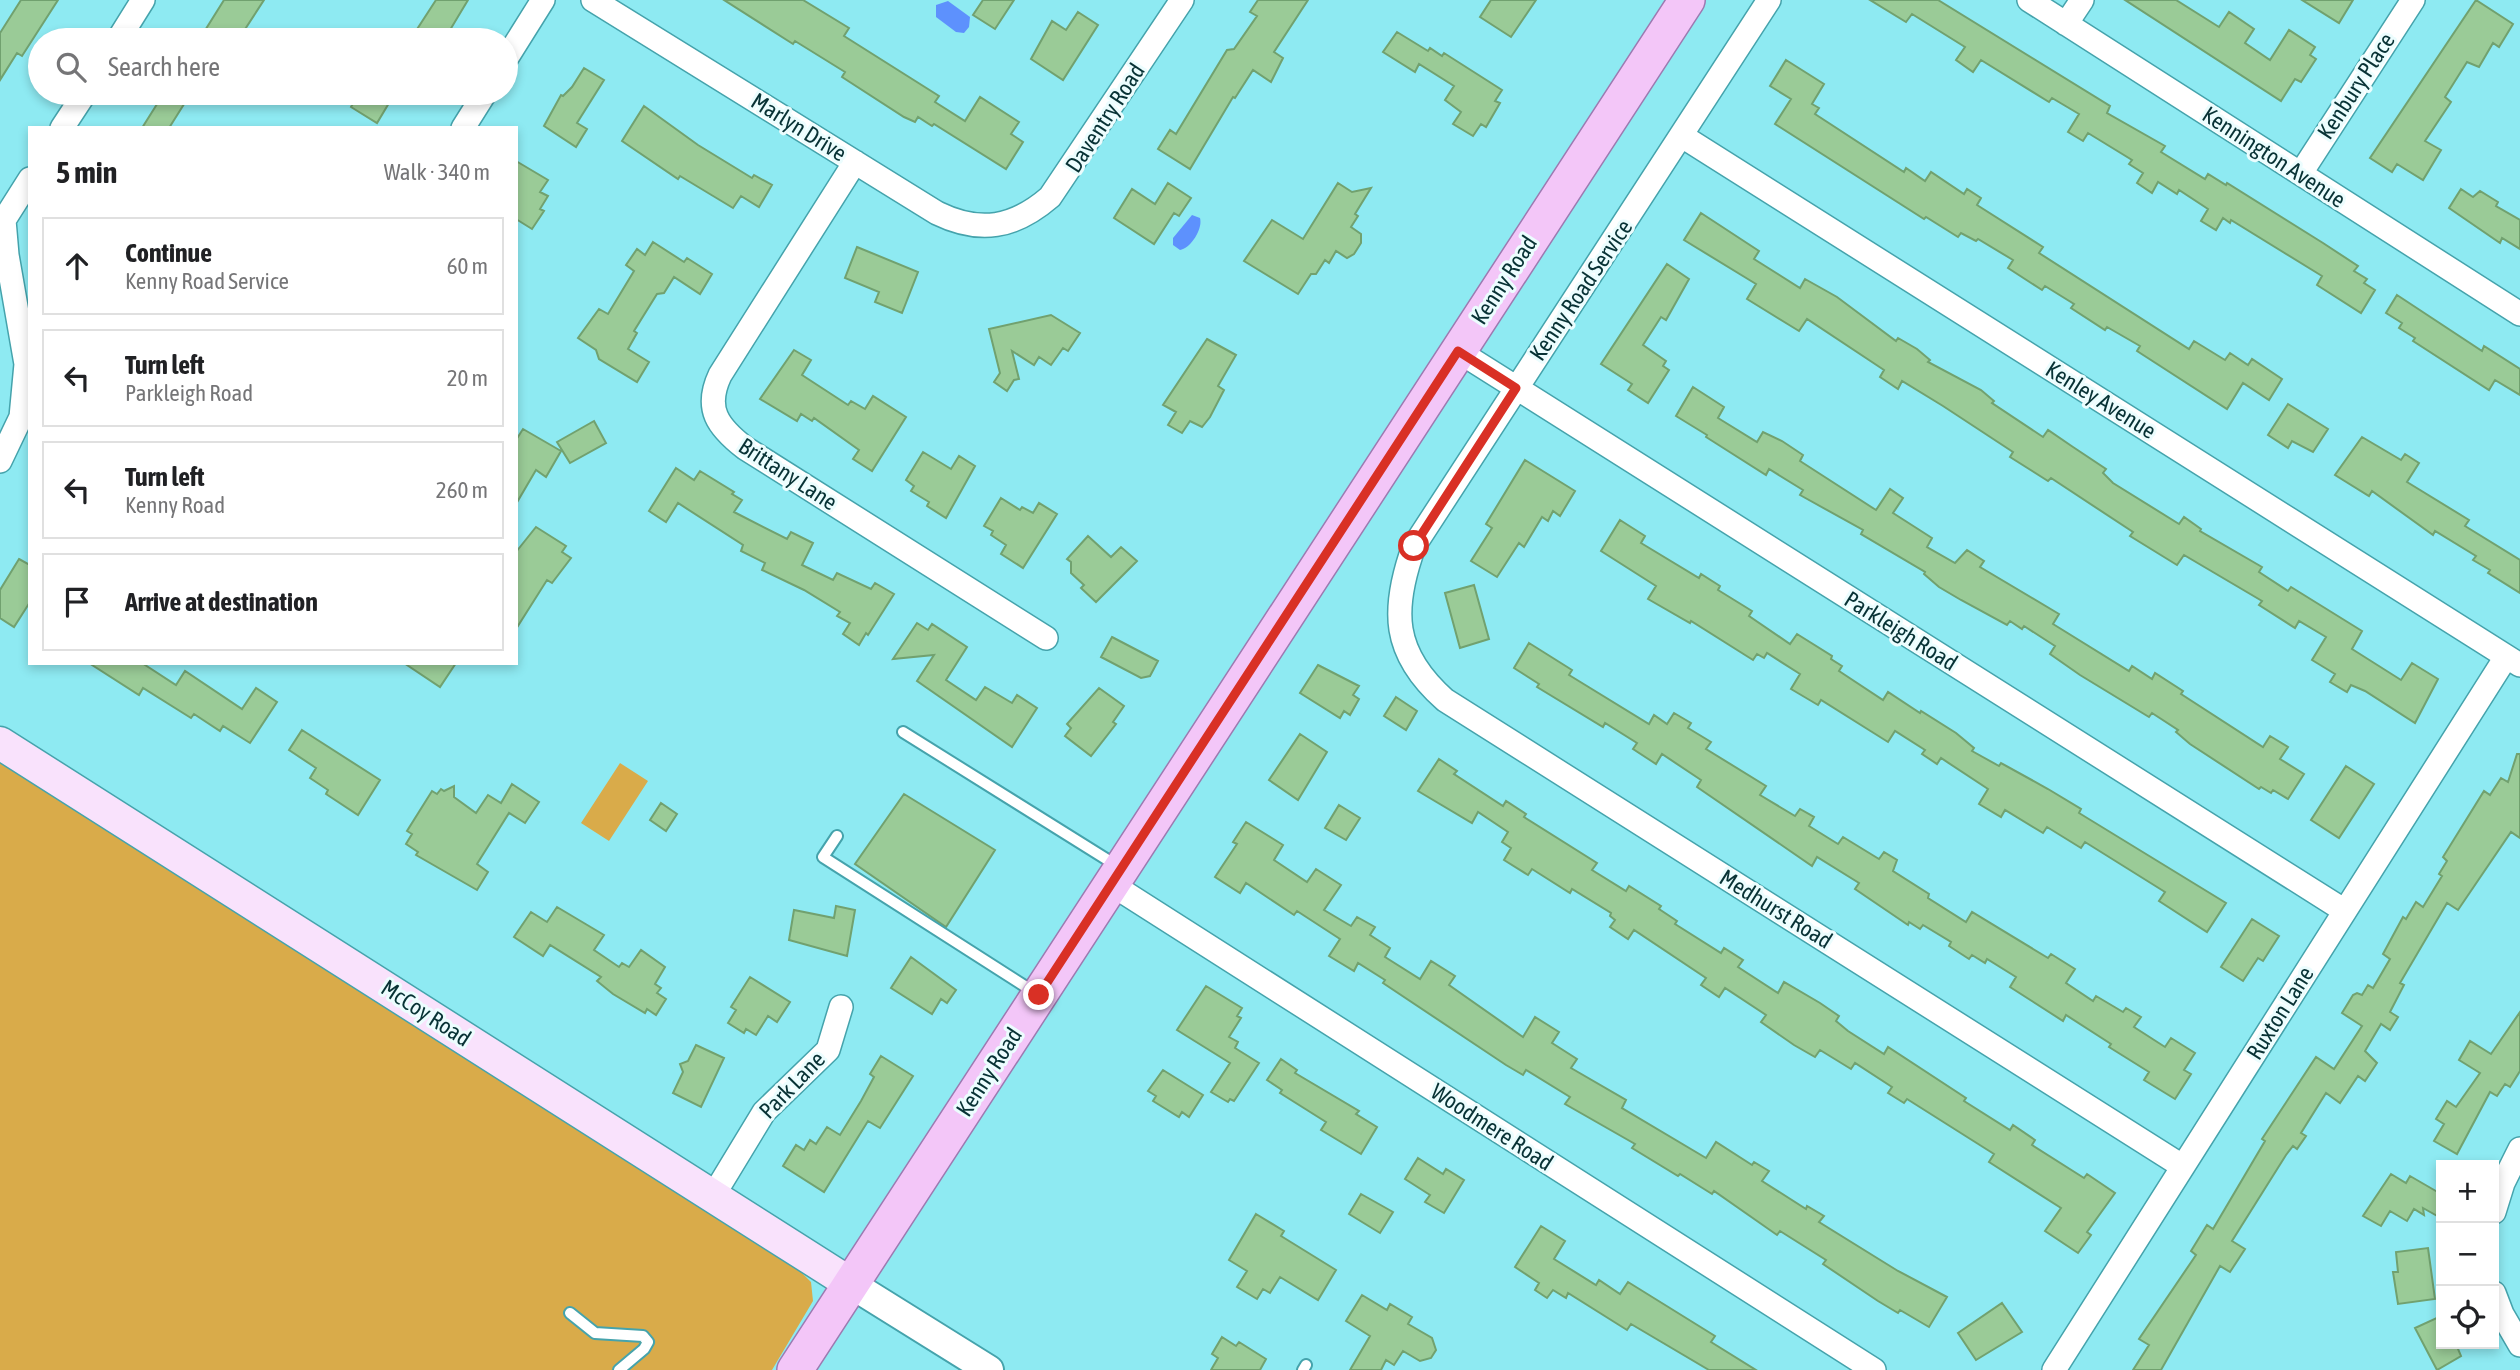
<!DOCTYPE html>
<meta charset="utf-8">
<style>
body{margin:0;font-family:"Asap Condensed",sans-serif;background:#f2f2f2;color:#202124}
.controls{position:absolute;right:21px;bottom:21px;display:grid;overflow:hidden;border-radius:0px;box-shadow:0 4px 10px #0003}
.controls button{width:63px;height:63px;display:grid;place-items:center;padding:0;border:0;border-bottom:2px solid #e0e0e0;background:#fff;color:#202124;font:35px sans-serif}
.stop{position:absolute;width:21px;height:21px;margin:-16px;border:5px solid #d93025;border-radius:50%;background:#fff}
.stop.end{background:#d93025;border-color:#fff;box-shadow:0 2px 7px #0008}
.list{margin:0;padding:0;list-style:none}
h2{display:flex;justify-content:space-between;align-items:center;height:91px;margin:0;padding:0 28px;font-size:30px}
h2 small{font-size:23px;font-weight:400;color:#757577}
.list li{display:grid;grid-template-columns:46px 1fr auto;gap:21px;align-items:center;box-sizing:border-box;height:98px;margin:0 14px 14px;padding:0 14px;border:2px solid #e0e0e0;border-radius:0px}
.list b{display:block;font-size:26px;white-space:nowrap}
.list p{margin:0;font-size:23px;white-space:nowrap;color:#757577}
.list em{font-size:23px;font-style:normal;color:#757577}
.icon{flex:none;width:38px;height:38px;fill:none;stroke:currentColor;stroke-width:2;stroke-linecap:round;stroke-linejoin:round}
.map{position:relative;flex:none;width:2520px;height:1370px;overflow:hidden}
.search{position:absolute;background:#fff;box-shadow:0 4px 10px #0003;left:28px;top:28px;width:490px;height:77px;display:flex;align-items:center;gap:18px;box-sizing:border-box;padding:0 24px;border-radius:38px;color:#757577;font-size:26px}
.panel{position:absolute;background:#fff;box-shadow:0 4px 10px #0003;left:28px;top:126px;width:490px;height:539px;border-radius:0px}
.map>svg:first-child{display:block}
</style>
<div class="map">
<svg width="2520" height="1370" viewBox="0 0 2520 1370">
<rect width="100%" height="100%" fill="#8eeaf2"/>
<!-- green -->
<path fill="#d9ab4a" d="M0 762 795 1266 811 1282 813 1301 772 1370H0Z
M620 763 648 781 609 841 581 823Z"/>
<!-- water -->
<path fill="#5d91fd" d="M948 1 970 17 969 27 964 33 956 32 936 17V5Z
M1192 215 1200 218C1203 229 1191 248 1180 250L1173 245V238Z"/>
<!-- building -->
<path fill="#9acb97" stroke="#71a16f" stroke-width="2" d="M21 0H58L22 56 17 53 0 80V33Z
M224 0H264L238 40H216L204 32Z
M436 0H468L444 40H410Z
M724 0H803L849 28 844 36 939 96 935 102 965 121 980 97 1019 122 1011 134 1023 142 1006 169 934 124 932 126 918 117 915 122 904 117 842 77 845 72 795 41 793 44Z
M983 0H1014L995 29 973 15Z
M1258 0H1308L1274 52 1283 58 1271 82 1253 70 1235 98 1233 97 1190 169 1158 149 1170 130 1176 134 1227 50 1234 49 1257 16 1250 12Z
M1491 0H1536L1511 37 1480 17Z
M1870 0H1938L2110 106 2107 113 2165 146 2161 152 2205 179 2208 174 2226 185 2227 183 2323 243 2358 266 2354 271 2367 279 2364 283 2375 290 2361 313 2317 285 2322 276 2231 220 2230 223 2223 218 2216 230 2201 221 2208 209 2179 190 2177 194 2158 182 2152 193 2137 183 2143 173 2129 164 2132 160 2088 133 2083 141 2068 132 2079 114 2052 98 2049 102 1981 60 1973 72 1956 60 1965 47 1912 14 1906 22Z
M2125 0H2176L2219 27 2229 12 2254 29 2245 43 2270 60 2289 30 2315 47 2310 55 2316 59 2301 82 2295 79 2281 101Z
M2302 0H2353L2339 23Z
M2476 0 2513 24 2499 47 2493 43 2479 67 2467 62 2445 97 2451 102 2425 141 2441 150 2423 180 2397 164 2392 172 2370 158Z
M1078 12 1098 25 1063 80 1031 59 1052 21 1066 30Z
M1397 32 1428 51 1430 48 1442 56 1444 53 1502 90 1495 101 1500 103 1486 127 1481 124 1473 136 1453 124 1461 112 1445 100 1454 86 1419 64 1415 72 1383 52Z
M1786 60 1824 84 1812 104 1819 108 1815 114 1904 172 1906 168 1925 181 1931 172 1964 194 1967 189 1981 198 1977 205 2043 247 2039 253 2189 349 2194 341 2225 360 2230 353 2248 365 2252 359 2282 379 2269 400 2243 383 2227 409 2137 351 2140 346 2107 327 2105 330 2071 308 2074 304 2045 286 2042 290 2008 268 2013 260 1978 239 1976 241 1961 233 1958 237 1926 217 1924 219 1775 124 1791 99 1770 86Z
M584 68 604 80 577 123 587 129 576 147 544 126 561 95 563 96 572 87Z
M164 93H191L169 128H142Z
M359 93H395L377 123 351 107Z
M644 106 698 145 752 178 754 175 772 185 759 207 741 196 733 208 680 176 678 179 622 141Z
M516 161 548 180 540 192 548 196 540 209 544 211 532 229 516 219Z
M1168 183 1191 198 1179 216 1174 213 1154 244 1114 218 1132 189 1155 204Z
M1338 183 1352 192 1371 188 1355 214 1358 216 1351 227 1361 234V243L1354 254 1347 258 1336 251 1329 263 1325 260 1316 274H1311L1298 294 1244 261 1272 220 1303 239Z
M2461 189 2473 197 2480 191 2498 202 2496 206 2520 220V249L2502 238 2500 243 2449 208Z
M1701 213 1759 251 1754 259 1800 288 1805 279 1837 297 1896 341 1898 338 1917 349 1930 360 1928 362 1981 390 1994 401 1992 403 2043 437 2048 430 2073 447 2106 469 2103 473 2113 483 2179 524 2184 517 2201 529 2200 531 2262 567 2259 572 2288 591 2291 587 2362 631 2352 649 2401 680 2412 663 2438 679 2415 723 2365 691 2351 685 2347 692 2330 682 2335 674 2312 660 2326 637 2299 621 2295 628 2259 605 2262 601 2184 555 2177 565 2130 536 2133 532 2051 478 2048 481 2010 457 2013 452 1943 406 1902 381 1898 389 1880 377 1884 370 1807 319 1799 331 1747 299 1756 284 1684 240Z
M653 242 684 262 687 258 712 274 700 294 674 277 664 293 657 294 634 331 637 333 628 349 649 362 637 382 599 359 596 350 578 338 599 309 608 314 634 271 626 265 637 249 645 255Z
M857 247 918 272 902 313 875 302 879 292 845 278Z
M1667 264 1689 279 1666 320 1661 317 1643 345 1666 361 1663 366 1669 370 1648 403 1628 390 1632 384 1601 364Z
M2397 295 2482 351 2484 346 2520 369V395L2495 380 2489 390 2413 341 2415 338 2399 328 2402 323 2386 313Z
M1051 315 1080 333 1068 351 1063 348 1051 365 1039 357 1034 365 1012 351 1019 379 1014 380 1007 391 994 382 1000 373 989 329Z
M1207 339 1236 355 1218 386 1224 390 1210 417 1202 427 1190 421 1182 433 1168 425 1176 412 1163 405Z
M794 350 811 360 802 375 848 405 851 401 865 409 873 396 906 417 872 471 853 459 859 450 814 418 812 421 801 414 797 421 760 399Z
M1693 387 1724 407 1718 418 1757 442 1763 432 1782 441 1803 455 1800 461 1876 510 1890 489 1903 498 1893 513 1932 538 1927 547 1955 563 1967 550 1984 561 1980 567 2059 614 2053 624 2129 671 2132 666 2152 679 2155 673 2183 691 2181 694 2263 747 2270 736 2288 747 2280 759 2304 774 2288 799 2273 790 2271 793 2261 787 2259 789 2190 744 2176 732 2178 730 2152 713 2149 717 2080 675 2050 654 2055 646 2024 626 2022 629 2010 621 2007 625 1961 600 1939 587 1924 574 1925 572 1861 534 1863 530 1800 495 1803 490 1769 469 1766 475 1706 437 1707 435 1676 416Z
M2288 404 2328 429 2313 452 2292 441 2288 448 2268 435Z
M594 421 606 443 570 463 557 442Z
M523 429 561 451 546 477 536 470 516 504V440Z
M2362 437 2401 460 2405 454 2419 463 2407 482 2469 520 2465 526 2520 560V593L2488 573 2490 570 2473 560 2476 556 2435 531 2433 535 2372 491 2369 496 2335 475Z
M923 452 951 469 959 456 975 466 946 518 927 506 929 502 911 491 914 486 906 480Z
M1525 460 1575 491 1560 516 1553 511 1548 521 1542 517 1524 547 1519 543 1497 577 1471 561 1492 528 1486 524Z
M676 468 694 480 700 471 734 492 732 494 742 500 734 512 787 539 791 532 813 543 802 565 833 580 837 573 871 589 875 583 894 594 868 635 866 633 859 645 843 634 850 623 837 616 840 612 804 590 762 570 765 563 741 551 743 545 678 503 666 522 649 511Z
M1001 498 1020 510 1022 507 1033 513 1039 503 1057 514 1023 568 1001 554 1006 545 991 535 993 531 984 526Z
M1620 520 1645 536 1641 543 1699 578 1701 574 1720 586 1718 590 1752 611 1749 616 1790 644 1797 634 1832 656 1831 659 1842 666 1839 671 1883 700 1888 692 1920 713 1921 711 1956 733 1974 748 1972 751 1999 766 2001 763 2048 789 2081 809 2079 813 2226 903 2207 932 2159 901 2165 892 2085 842 2081 848 2047 827 2043 833 2005 810 2001 817 1979 804 1988 789 1941 758 1937 764 1922 754 1925 750 1895 731 1888 742 1821 700 1818 705 1791 689 1800 674 1767 653 1764 658 1757 654 1753 660 1691 621 1690 623 1648 599 1656 586 1601 551Z
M536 527 566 546 562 552 571 558 552 583 547 580 516 629V552Z
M1088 536 1111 557 1121 547 1137 561 1096 602 1081 588 1084 585 1071 573V562L1067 559Z
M19 559 30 565V602L14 627 0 618V590Z
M1474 585 1489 639 1460 648 1445 593Z
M917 623 928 630 932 624 967 647 946 680 976 700 985 687 1012 703 1017 695 1037 708 1012 747 917 681 934 655 893 659Z
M1112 637 1158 661 1150 676 1141 678 1101 657Z
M1529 643 1572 670 1569 675 1649 724 1654 715 1667 724 1674 713 1691 723 1688 728 1711 742 1706 749 1766 786 1760 795 1795 816 1800 809 1814 817 1809 826 1838 844 1843 837 1879 859 1884 852 1897 860 1893 871 1929 894 1928 898 1966 922 1972 912 2048 958 2051 954 2075 969 2066 983 2093 1001 2096 996 2123 1012 2126 1008 2141 1017 2134 1027 2165 1047 2171 1038 2195 1053 2184 1070 2191 1074 2175 1099 2144 1080 2149 1072 2109 1047 2111 1044 2066 1015 2063 1021 2010 987 2016 977 1987 959 1985 963 1972 955 1969 959 1949 946 1951 942 1923 925 1920 929 1909 922 1908 925 1855 889 1859 883 1817 857 1812 866 1697 787 1701 780 1662 754 1656 764 1633 749 1637 743 1605 723 1603 727 1537 687 1539 684 1514 668Z
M89 663H142L176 685 185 671 242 709 256 688 277 702 250 743 223 726 220 731 194 714 191 718 143 688 139 695Z
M404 663H456L440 687Z
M1318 665 1359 686 1353 695 1359 699 1350 715 1344 711 1340 718 1300 693Z
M1099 688 1124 706 1113 722 1116 724 1091 756 1065 736 1071 728 1067 724Z
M1396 697 1417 711 1406 730 1384 716Z
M302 730 380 780 358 815 326 794 328 790 310 778 316 768 289 750Z
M1300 734 1327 752 1298 800 1269 780Z
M2517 754H2520V838L2511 832 2458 910 2447 903 2400 983 2404 985 2390 1012 2398 1017 2390 1030 2381 1024 2365 1051 2377 1063 2365 1081 2358 1076 2340 1103 2326 1093 2301 1133 2306 1136 2297 1149 2293 1146 2286 1155 2232 1241 2245 1249 2230 1272 2220 1266 2161 1370H2133L2149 1345 2139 1339 2196 1255 2191 1251 2207 1225 2213 1229 2265 1141 2262 1139 2316 1057 2334 1069 2362 1026 2342 1013 2353 995 2357 993 2362 995 2368 985 2373 988 2390 959 2383 954 2403 917 2406 919 2416 902 2423 907 2442 876 2439 874 2447 861 2443 857 2484 791 2490 795 2501 778 2508 782Z
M1439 759 1457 771 1454 774 1503 806 1506 801 1526 814 1524 817 1597 863 1592 870 1626 891 1629 886 1661 906 1659 909 1677 921 1675 924 1721 953 1724 948 1743 960 1738 967 1778 993 1784 982 1820 1003 1839 1016 1836 1021 1848 1031 1884 1054 1888 1047 1966 1098 1964 1101 2010 1130 2013 1125 2035 1140 2032 1145 2084 1178 2087 1174 2115 1193 2087 1232 2091 1235 2078 1253 2045 1231 2061 1208 1989 1162 1994 1154 1907 1099 1904 1103 1888 1093 1892 1087 1855 1063 1851 1069 1820 1050 1815 1057 1794 1045 1761 1022 1766 1015 1725 988 1719 997 1701 985 1706 978 1634 930 1628 939 1610 927 1615 920 1610 916 1611 913 1572 889 1570 893 1532 869 1528 875 1504 860 1511 848 1502 842 1508 832 1478 812 1472 823 1418 791Z
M2346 766 2374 784 2339 838 2311 820Z
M512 784 539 802 525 823 509 813 477 864 488 872 477 890 416 855 418 852 406 844 412 834 407 831 432 791 437 794 441 789 444 791 454 786V797L476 813 488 795 501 803Z
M904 794 995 850 946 927 855 864Z
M661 803 677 814 666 831 650 820Z
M1339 805 1360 818 1346 840 1325 828Z
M1246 822 1283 845 1274 860 1307 882 1316 869 1341 885 1324 910 1351 926 1357 917 1375 927 1370 935 1390 948 1385 957 1420 979 1431 961 1455 976 1449 985 1523 1037 1535 1017 1559 1032 1552 1043 1577 1059 1571 1068 1626 1100 1622 1108 1706 1158 1716 1142 1752 1165 1754 1162 1769 1171 1762 1181 1806 1209 1807 1206 1824 1216 1819 1222 1898 1271 1947 1297 1929 1327 1900 1310 1898 1313 1878 1301 1823 1264 1826 1260 1780 1231 1777 1235 1714 1191 1712 1194 1680 1174 1678 1176 1632 1148 1635 1144 1565 1104 1570 1097 1526 1070 1523 1075 1506 1065 1383 983 1385 980 1358 963 1354 971 1329 956 1340 939 1297 911 1294 915 1246 883 1240 893 1215 877 1237 844 1233 842Z
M836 906 855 910 847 956 789 940 794 910 834 918Z
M557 907 604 935 594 950 619 967 622 963 629 967 641 950 665 967 655 984 661 988 657 993 666 999 656 1015 647 1009 645 1013 613 994 597 981 601 977 550 945 543 956 514 937 531 912 547 922Z
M2252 919 2279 936 2263 961 2258 958 2243 981 2221 967Z
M911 957 956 990 947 1003 941 999 932 1014 891 988Z
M750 977 790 1002 777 1022 768 1016 756 1035 746 1029 744 1033 728 1023 736 1010 731 1007Z
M1206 986 1242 1008 1237 1016 1241 1018 1229 1037 1238 1042 1235 1048 1259 1063 1234 1101 1230 1099 1228 1102 1211 1092 1230 1063 1177 1030Z
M2520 1012V1071L2510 1087 2505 1084 2497 1096 2490 1092 2457 1154 2434 1141 2444 1124 2436 1119 2447 1101 2456 1107 2480 1073 2459 1060 2470 1041 2491 1054Z
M696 1045 724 1058 701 1107 673 1093 683 1072 680 1064 688 1061Z
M881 1056 913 1076 880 1128 868 1121 824 1192 783 1166 796 1145 804 1150 810 1140 816 1144 827 1127 840 1135 861 1101 874 1077 870 1074Z
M1281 1059 1297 1070 1295 1073 1359 1111 1356 1114 1377 1127 1361 1154 1321 1130 1326 1122 1280 1093 1282 1090 1267 1080Z
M1163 1070 1203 1095 1189 1117 1182 1112 1179 1117 1153 1101 1156 1096 1148 1091Z
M1418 1158 1443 1174 1446 1169 1464 1180 1444 1213 1425 1202 1430 1195 1405 1179Z
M2391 1174 2406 1183 2410 1176 2441 1194V1218L2423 1208 2424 1215 2414 1209 2407 1221 2390 1211 2381 1226 2363 1216Z
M1361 1194 1393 1212 1380 1233 1349 1214Z
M1256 1214 1284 1231 1281 1236 1336 1270 1318 1300 1280 1277 1270 1293 1263 1289 1257 1299 1237 1287 1247 1271 1229 1260Z
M1541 1226 1565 1241 1554 1259 1596 1285 1599 1280 1620 1294 1628 1282 1715 1336 1711 1342 1756 1370H1709L1631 1324 1627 1330 1568 1293 1566 1298 1553 1290 1547 1298 1535 1290 1539 1283 1515 1267Z
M2428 1248 2435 1299 2398 1304 2393 1272H2398L2396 1252Z
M1362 1295 1387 1310 1390 1304 1412 1317 1408 1324 1432 1338 1436 1350 1431 1358 1420 1361 1403 1351 1394 1365 1386 1360 1381 1370H1350L1370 1336 1346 1321Z
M2002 1303 2022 1332 1976 1360 1958 1333Z
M2441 1316V1344H2456L2461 1356 2437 1370 2415 1328Z
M1222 1337 1236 1346 1239 1342 1266 1359 1260 1370H1211L1218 1358 1212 1354Z"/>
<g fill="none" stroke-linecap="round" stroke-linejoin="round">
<defs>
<path id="service" d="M903 732 1119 867
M837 836 823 857 1034 992
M570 1313 595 1333 643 1336 648 1342 644 1349 619 1370
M1303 1370 1306 1365"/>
<path id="minor" d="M593 0 937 213C980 234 1014 228 1050 197L1182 0
M1769 0 1414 546C1391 610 1392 653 1445 700L2182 1166
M2029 0 2520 314
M2066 24 2082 0
M118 40 143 0
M506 59 543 0
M62 128 85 93
M463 128 485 93
M1682 136 2520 665
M855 162 720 375C704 409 718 427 745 448L1046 638
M2301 173 2413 0
M1458 351 2345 911
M0 461 21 417 26 364 7 255 4 220 30 179
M1111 884 1874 1370
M713 1196 764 1112 828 1050 841 1007
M2494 1212 2503 1183 2520 1149
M2494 1293 2502 1314 2520 1345
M2054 1370 2506 657"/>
<path id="tertiary" d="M851 1284 989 1370"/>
<path id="secondary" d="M0 743 851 1284"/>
<path id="primary" d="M795 1370 1687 0"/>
</defs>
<!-- service casing -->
<use href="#service" stroke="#45a3ac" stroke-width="14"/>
<!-- minor casing -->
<use href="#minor" stroke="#45a3ac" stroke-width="26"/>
<!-- tertiary casing -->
<use href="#tertiary" stroke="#45a3ac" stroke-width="32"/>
<!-- secondary casing -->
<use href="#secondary" stroke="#45a3ac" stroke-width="35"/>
<!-- primary casing -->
<use href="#primary" stroke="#9c7ab1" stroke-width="38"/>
<!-- service -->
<use href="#service" stroke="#fff" stroke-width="10"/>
<!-- minor -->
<use href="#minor" stroke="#fff" stroke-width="23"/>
<!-- tertiary -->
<use href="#tertiary" stroke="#fff" stroke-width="28"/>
<!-- secondary -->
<use href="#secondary" stroke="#f9e2fc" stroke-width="32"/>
<!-- primary -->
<use href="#primary" stroke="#f3c6f8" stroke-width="35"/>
</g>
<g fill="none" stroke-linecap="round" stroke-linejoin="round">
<!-- route -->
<path stroke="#d93025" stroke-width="9" d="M1039 995 1458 351 1516 388 1414 546"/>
</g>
<g text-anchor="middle" stroke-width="6" stroke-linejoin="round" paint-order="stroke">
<!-- street labels -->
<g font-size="23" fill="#083235" stroke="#ecfdfe">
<text transform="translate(2356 86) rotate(-57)" y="8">Kenbury Place</text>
<text transform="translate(1105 118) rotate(-57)" y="8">Daventry Road</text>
<text transform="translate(799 127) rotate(32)" y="8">Marlyn Drive</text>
<text transform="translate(2274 157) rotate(33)" y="8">Kennington Avenue</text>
<text transform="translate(1504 280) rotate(-57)" y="8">Kenny Road</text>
<text transform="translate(1581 290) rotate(-56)" y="8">Kenny Road Service</text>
<text transform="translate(2101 400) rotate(32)" y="8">Kenley Avenue</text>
<text transform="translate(788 474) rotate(33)" y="8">Brittany Lane</text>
<text transform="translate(1901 631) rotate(32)" y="8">Parkleigh Road</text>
<text transform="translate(1776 909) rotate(32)" y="8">Medhurst Road</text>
<text transform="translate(426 1013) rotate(33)" y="8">McCoy Road</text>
<text transform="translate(2280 1013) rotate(-58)" y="8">Ruxton Lane</text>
<text transform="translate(989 1072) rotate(-57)" y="8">Kenny Road</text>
<text transform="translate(792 1085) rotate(-46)" y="8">Park Lane</text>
<text transform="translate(1492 1127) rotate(33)" y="8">Woodmere Road</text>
</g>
</g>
</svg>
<div class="controls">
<button>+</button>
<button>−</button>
<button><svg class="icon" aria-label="locate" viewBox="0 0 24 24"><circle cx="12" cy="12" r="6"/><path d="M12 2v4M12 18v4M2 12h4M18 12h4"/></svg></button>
</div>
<div class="stop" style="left:1414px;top:546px"></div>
<div class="stop end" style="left:1039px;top:995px"></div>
<div class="search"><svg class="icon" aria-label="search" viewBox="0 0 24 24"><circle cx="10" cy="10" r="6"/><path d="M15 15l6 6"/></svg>Search here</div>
<section class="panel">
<h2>5 min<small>Walk · 340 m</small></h2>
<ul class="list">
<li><svg class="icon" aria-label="ahead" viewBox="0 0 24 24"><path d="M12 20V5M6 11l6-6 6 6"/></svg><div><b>Continue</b><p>Kenny Road Service</p></div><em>60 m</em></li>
<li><svg class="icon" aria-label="left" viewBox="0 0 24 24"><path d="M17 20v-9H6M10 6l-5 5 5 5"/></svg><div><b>Turn left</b><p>Parkleigh Road</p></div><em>20 m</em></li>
<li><svg class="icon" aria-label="left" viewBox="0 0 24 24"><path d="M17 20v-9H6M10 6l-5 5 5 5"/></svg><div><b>Turn left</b><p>Kenny Road</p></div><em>260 m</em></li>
<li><svg class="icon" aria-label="arrive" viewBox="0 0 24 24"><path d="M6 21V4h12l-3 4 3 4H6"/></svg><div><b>Arrive at destination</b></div></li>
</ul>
</section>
</div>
